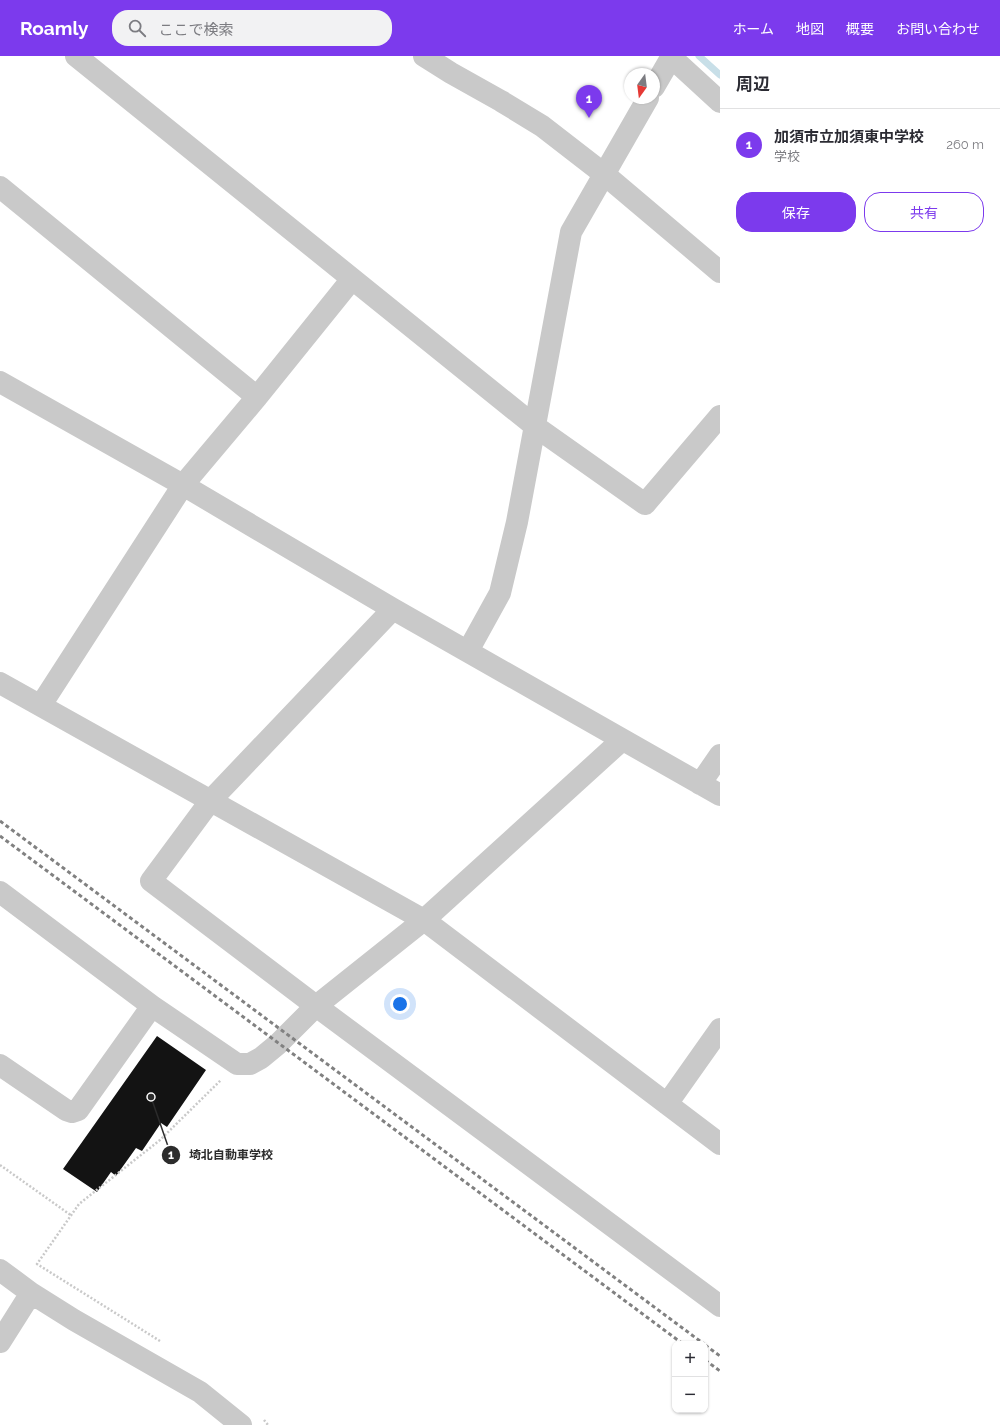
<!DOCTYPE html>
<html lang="ja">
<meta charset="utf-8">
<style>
body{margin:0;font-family:Raleway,"Noto Sans JP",sans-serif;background:#f2f2f3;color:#2b2b33}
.controls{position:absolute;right:12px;bottom:12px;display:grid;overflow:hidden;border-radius:8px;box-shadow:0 1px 3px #0004}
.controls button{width:36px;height:36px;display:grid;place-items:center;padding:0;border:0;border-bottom:1px solid #e1e1e2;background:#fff;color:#2b2b33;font:20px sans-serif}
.compass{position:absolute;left:624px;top:12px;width:36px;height:36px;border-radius:50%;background:#fff;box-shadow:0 1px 3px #0004;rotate:194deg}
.you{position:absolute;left:400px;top:948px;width:14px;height:14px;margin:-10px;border:3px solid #fff;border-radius:50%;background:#1a73e8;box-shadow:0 0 0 6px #1a73e833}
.badge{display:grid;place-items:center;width:26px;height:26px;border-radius:50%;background:#7c3aed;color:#fff;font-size:13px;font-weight:700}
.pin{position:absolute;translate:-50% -33px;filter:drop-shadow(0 1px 2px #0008)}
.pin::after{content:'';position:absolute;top:21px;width:14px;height:12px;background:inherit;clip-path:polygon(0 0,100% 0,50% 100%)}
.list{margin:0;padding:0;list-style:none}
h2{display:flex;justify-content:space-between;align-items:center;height:52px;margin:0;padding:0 16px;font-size:17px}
h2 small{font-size:13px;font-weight:400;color:#7c7c81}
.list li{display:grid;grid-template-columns:26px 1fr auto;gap:12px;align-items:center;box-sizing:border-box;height:72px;padding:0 16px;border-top:1px solid #e1e1e2}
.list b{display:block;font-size:15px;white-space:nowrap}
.list p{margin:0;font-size:13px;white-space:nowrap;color:#7c7c81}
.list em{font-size:13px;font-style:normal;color:#7c7c81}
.actions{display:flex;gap:8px;padding:12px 16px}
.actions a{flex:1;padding:9px 0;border:1px solid #7c3aed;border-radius:16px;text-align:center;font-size:14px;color:#7c3aed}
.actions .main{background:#7c3aed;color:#fff}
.icon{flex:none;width:22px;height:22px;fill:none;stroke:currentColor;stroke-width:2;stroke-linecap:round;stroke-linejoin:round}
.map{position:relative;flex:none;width:720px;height:1369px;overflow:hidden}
header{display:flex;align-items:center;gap:24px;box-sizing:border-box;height:56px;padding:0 20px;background:#7c3aed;color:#fff}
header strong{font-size:19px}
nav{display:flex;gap:22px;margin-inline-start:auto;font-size:14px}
.search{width:280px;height:36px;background:#f2f2f3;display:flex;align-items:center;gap:10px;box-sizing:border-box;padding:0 14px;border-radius:16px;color:#7c7c81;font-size:15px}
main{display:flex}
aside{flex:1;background:#fff}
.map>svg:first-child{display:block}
</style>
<header>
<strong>Roamly</strong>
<div class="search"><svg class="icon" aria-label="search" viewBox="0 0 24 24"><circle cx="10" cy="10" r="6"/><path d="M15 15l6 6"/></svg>ここで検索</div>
<nav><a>ホーム</a><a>地図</a><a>概要</a><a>お問い合わせ</a></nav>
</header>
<main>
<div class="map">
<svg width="720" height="1369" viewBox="0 0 720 1369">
<rect width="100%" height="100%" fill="#fff"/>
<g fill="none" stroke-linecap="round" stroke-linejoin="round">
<!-- stream -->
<path stroke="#c8dfe8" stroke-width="7" d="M699 0 720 19"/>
</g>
<!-- building -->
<path fill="#131313" d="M157 980 206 1014 167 1071 161 1067 142 1095 136 1092 116 1120 111 1116 97 1136 63 1113Z"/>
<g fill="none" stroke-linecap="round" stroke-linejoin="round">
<!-- path -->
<path stroke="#c9c9c9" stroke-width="2.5" stroke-dasharray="2 2" stroke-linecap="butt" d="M0 1109 72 1160
M160 1285 37 1208 79 1148 160 1084 221 1024
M264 1364 268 1369"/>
<!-- minor -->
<path stroke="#c9c9c9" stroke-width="22" d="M76 0 536 371 645 448 720 360
M424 0 451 17 501 45 542 70 604 118 720 216
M671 1 720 46
M654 31 672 0
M0 131 257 341
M0 326 183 429 393 553 720 739
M393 553 211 744 151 825 316 950 720 1250
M468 595 500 537 517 466 571 176 648 42
M0 627 424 864 720 1088
M41 649 183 429 257 341 352 223
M700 728 720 699
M0 836 152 950 237 1008H250L261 1002 278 988 316 950 424 864 622 684
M0 1009 66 1054 72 1056 78 1054 152 950
M667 1048 720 973
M0 1214 31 1237 74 1264 200 1336 241 1369
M0 1286 31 1237"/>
<!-- rail -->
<path stroke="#818181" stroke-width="3" stroke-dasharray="4 3" stroke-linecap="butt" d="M0 765 704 1288
M0 780 683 1288
M705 1289 720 1300
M705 1304 720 1315"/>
</g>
<!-- callouts -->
<path fill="none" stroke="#2c2c2c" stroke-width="1.5" d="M151 1041L171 1099"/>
<g fill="#2c2c2c" stroke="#fff" stroke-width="1.5">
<circle cx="151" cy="1041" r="4"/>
<circle cx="171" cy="1099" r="10"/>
</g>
<g font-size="12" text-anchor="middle" font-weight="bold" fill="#fff">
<text x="171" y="1103">1</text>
</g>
<g font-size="12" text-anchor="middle" font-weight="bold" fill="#2c2c2c" stroke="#fff" stroke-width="4" stroke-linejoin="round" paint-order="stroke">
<text x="231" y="1103">埼北自動車学校</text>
</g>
</svg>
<div class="controls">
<button>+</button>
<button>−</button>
</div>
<svg class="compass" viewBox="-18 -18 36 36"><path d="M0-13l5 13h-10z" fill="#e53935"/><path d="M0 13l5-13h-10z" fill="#7c7c81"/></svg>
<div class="you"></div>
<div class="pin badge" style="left:589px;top:62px">1</div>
</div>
<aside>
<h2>周辺<small></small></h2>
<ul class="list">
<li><span class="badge">1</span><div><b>加須市立加須東中学校</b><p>学校</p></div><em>260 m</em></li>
</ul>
<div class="actions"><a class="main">保存</a><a>共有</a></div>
</aside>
</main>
